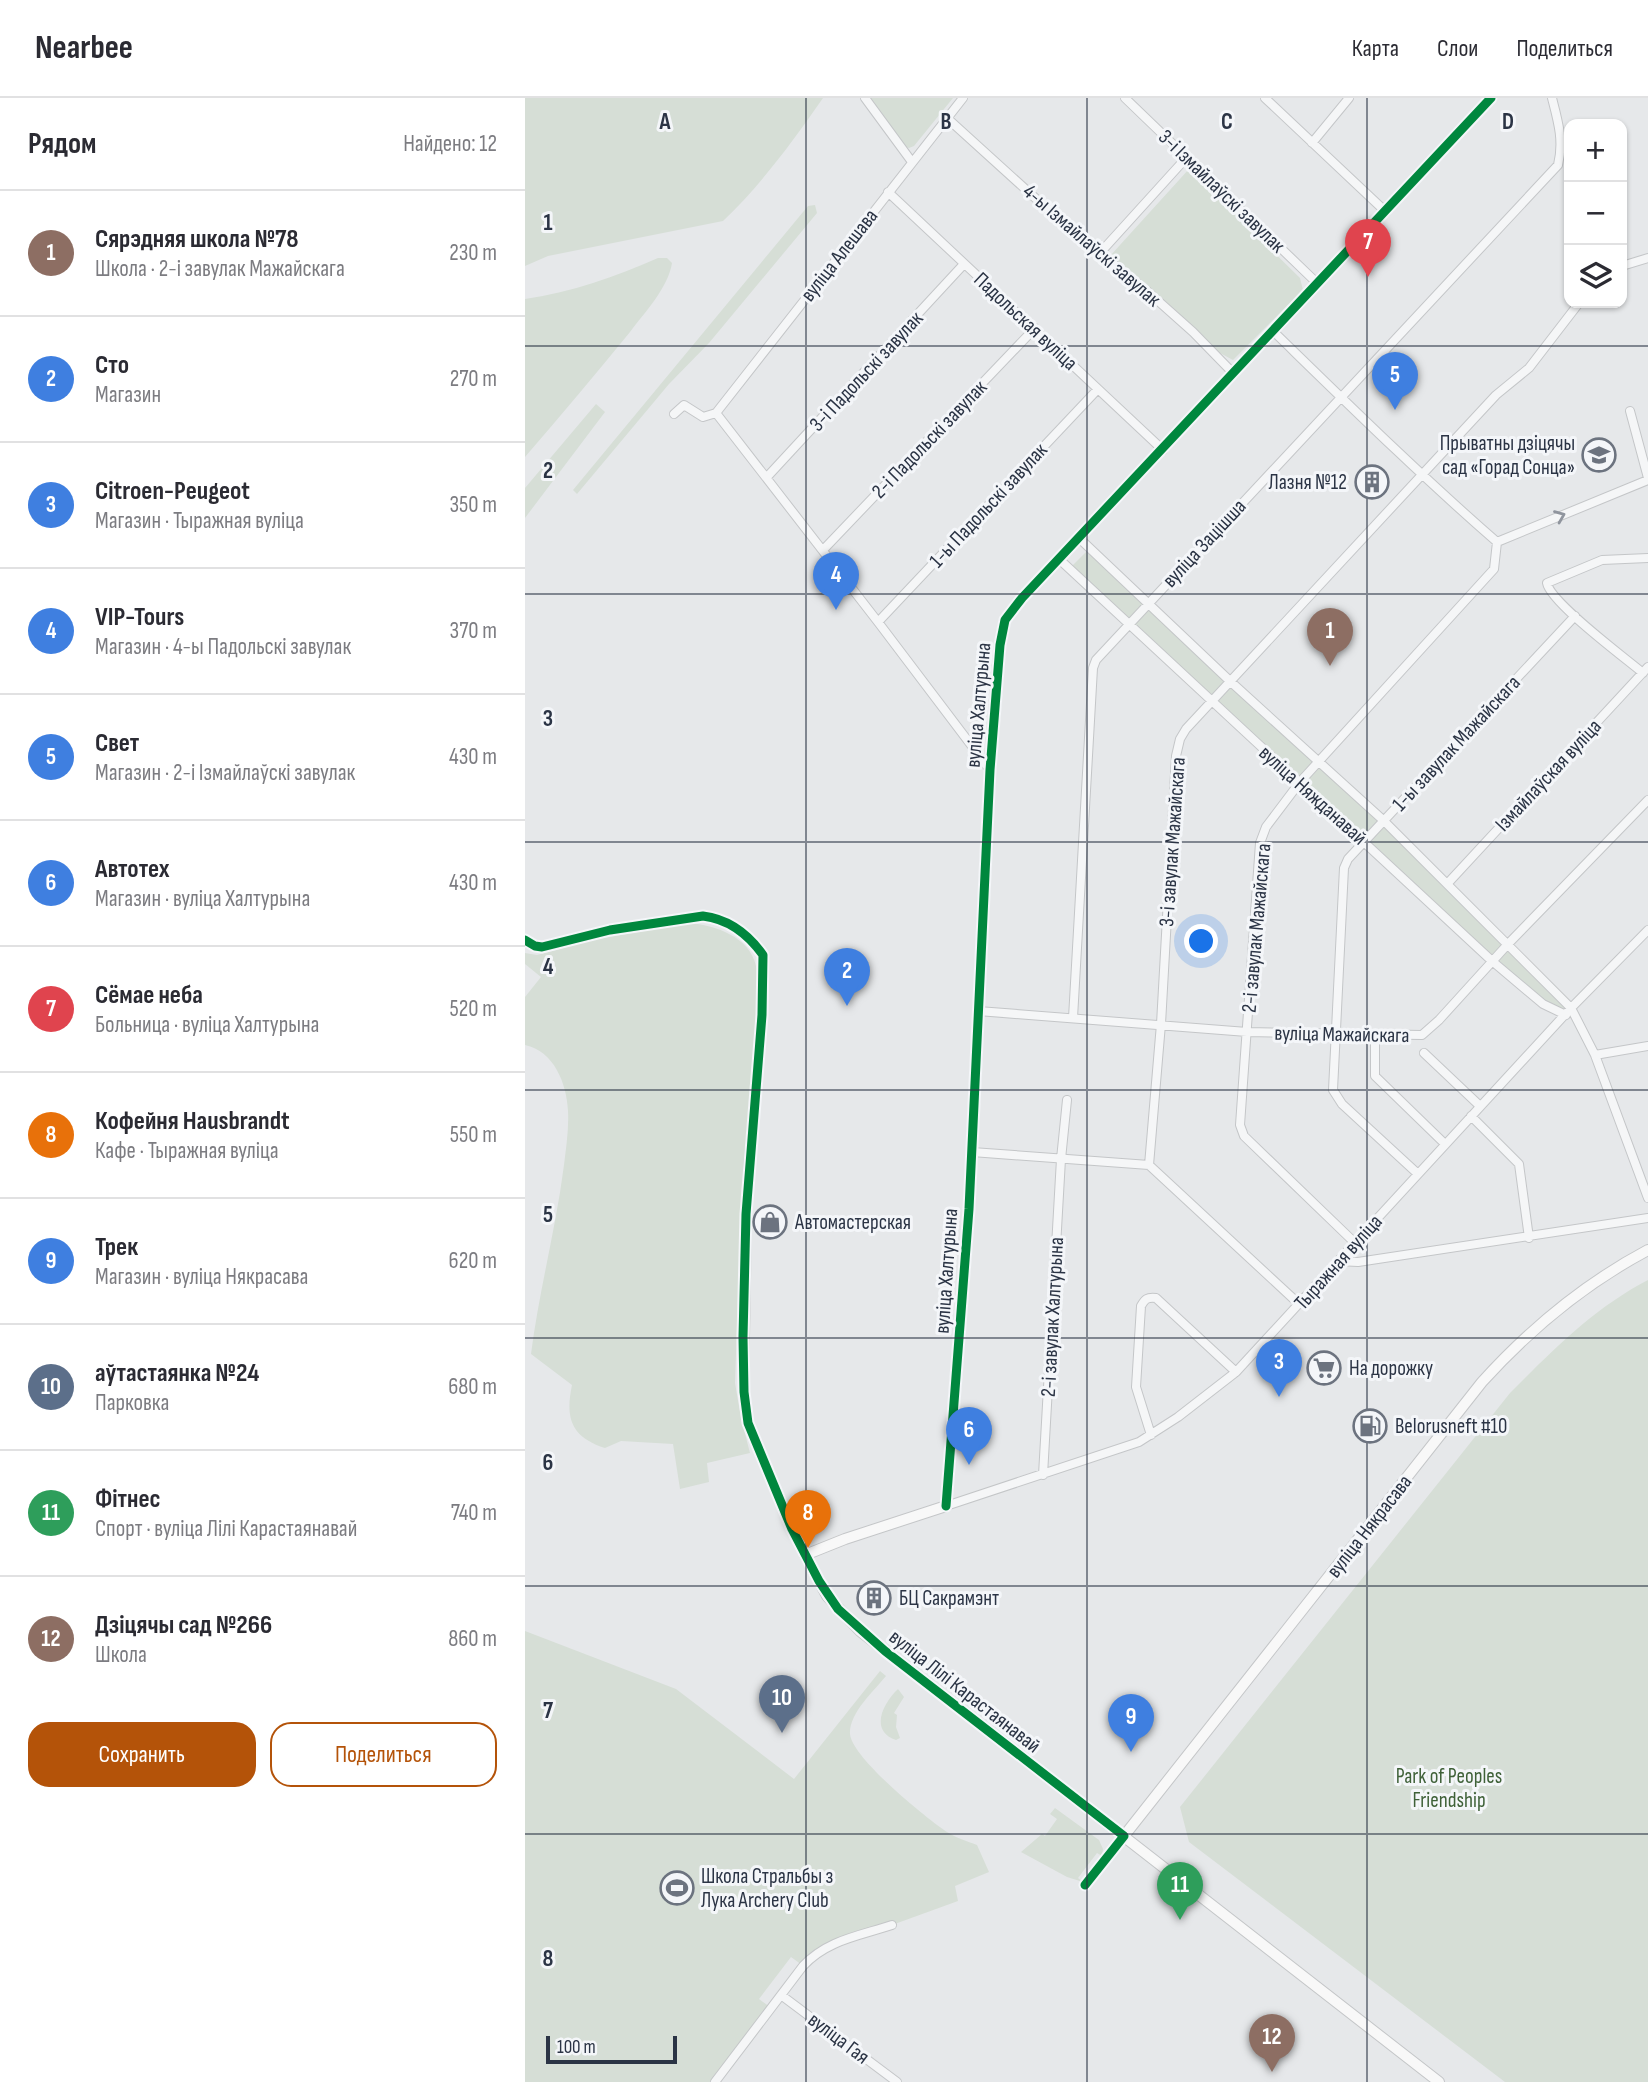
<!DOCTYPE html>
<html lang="ru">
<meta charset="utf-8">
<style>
body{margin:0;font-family:"Sofia Sans Condensed",sans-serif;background:#f7f7f7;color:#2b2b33}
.controls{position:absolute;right:21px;top:21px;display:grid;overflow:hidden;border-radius:14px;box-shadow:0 2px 5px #0004}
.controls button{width:63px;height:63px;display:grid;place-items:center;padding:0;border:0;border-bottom:2px solid #e1e1e2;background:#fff;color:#2b2b33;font:35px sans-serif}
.scale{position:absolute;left:21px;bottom:18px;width:131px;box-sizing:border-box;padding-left:7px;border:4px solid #2b3445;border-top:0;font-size:19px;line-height:24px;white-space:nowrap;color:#2b3445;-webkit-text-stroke:5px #f4f6f9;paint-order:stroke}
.you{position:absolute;left:677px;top:844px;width:24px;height:24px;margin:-18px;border:5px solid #fff;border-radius:50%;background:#1a73e8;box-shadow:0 0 0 10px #1a73e833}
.badge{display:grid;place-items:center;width:46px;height:46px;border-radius:50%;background:#b45309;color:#fff;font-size:23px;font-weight:700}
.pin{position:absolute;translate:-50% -58px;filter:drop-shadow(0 2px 4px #0008)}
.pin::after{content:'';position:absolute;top:37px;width:24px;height:21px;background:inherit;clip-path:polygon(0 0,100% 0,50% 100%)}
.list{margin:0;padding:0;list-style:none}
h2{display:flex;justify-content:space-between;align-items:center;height:91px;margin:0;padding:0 28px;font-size:30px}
h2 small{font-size:23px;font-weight:400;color:#7c7c81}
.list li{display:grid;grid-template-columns:46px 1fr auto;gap:21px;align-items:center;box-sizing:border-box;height:126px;padding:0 28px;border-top:2px solid #e1e1e2}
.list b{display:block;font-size:26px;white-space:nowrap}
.list p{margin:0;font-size:23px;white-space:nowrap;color:#7c7c81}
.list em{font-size:23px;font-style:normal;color:#7c7c81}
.actions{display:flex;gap:14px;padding:21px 28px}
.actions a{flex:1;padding:16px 0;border:2px solid #b45309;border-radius:21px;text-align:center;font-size:24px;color:#b45309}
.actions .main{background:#b45309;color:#fff}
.icon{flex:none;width:38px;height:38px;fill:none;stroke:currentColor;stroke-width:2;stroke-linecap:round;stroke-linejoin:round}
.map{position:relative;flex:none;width:1123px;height:1984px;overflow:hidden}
header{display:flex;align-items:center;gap:42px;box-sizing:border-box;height:98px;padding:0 35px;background:#fff;border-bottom:2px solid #e1e1e2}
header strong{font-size:33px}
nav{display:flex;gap:38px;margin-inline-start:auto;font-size:24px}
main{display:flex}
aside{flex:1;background:#fff}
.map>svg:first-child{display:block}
</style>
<header>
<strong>Nearbee</strong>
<nav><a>Карта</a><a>Слои</a><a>Поделиться</a></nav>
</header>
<main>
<aside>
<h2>Рядом<small>Найдено: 12</small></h2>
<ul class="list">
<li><span class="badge" style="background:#8d6e63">1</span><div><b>Сярэдняя школа №78</b><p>Школа · 2-і завулак Мажайскага</p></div><em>230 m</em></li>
<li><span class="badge" style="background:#3f7fe0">2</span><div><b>Сто</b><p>Магазин</p></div><em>270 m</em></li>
<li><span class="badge" style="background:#3f7fe0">3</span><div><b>Citroen-Peugeot</b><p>Магазин · Тыражная вуліца</p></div><em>350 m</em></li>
<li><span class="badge" style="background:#3f7fe0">4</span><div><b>VIP-Tours</b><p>Магазин · 4-ы Падольскі завулак</p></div><em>370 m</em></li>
<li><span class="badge" style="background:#3f7fe0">5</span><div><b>Свет</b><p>Магазин · 2-і Ізмайлаўскі завулак</p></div><em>430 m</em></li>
<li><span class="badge" style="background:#3f7fe0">6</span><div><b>Автотех</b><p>Магазин · вуліца Халтурына</p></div><em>430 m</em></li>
<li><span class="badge" style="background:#e0444e">7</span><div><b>Сёмае неба</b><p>Больница · вуліца Халтурына</p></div><em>520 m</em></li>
<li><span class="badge" style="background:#e8710a">8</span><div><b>Кофейня Hausbrandt</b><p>Кафе · Тыражная вуліца</p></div><em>550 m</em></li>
<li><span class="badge" style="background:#3f7fe0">9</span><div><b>Трек</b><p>Магазин · вуліца Някрасава</p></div><em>620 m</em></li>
<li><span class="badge" style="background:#5c6f8a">10</span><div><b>аўтастаянка №24</b><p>Парковка</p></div><em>680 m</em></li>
<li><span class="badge" style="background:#2e9e5b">11</span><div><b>Фітнес</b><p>Спорт · вуліца Лілі Карастаянавай</p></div><em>740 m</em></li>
<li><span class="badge" style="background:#8d6e63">12</span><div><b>Дзіцячы сад №266</b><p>Школа</p></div><em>860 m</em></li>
</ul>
<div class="actions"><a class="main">Сохранить</a><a>Поделиться</a></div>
</aside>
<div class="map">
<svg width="1123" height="1984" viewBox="0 0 1123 1984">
<rect width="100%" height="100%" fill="#e6e8ea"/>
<!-- green -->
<path fill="#d6ded6" d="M0 0H298C269 42 235 88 198 123L23 158 0 168Z
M345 0H428L389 48 384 50 381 49Z
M664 71 775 180 778 192 708 262 695 255 670 230 585 158Z
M290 107 292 115 184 245 144 286 52 396 48 392 283 108Z
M133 160H142L147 165C143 190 120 214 105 234 71 276 36 317 0 359V201C48 194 89 179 133 160Z
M71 306 80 314 0 420V390Z
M565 450 806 673 1043 906 1036 915 1018 906 545 470Z
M796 515 820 539 807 552 783 528Z
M164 825C190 827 225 839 231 868 233 877 232 887 233 896L216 1111 210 1285 216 1320 225 1355 182 1365 184 1384 155 1391 148 1346 96 1343 80 1350C46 1339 40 1320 47 1287L6 1256C14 1193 31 1130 39 1067 41 1050 44 1031 43 1013 42 986 29 953 0 947V899L16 879 0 866V855L12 857 73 841Z
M1123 1182V1984H980L664 1744 655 1709 985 1295C1028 1252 1069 1210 1123 1182Z
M0 1533 151 1591 269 1681 355 1573 361 1578C349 1593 324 1615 325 1636 327 1660 401 1720 422 1734 431 1740 442 1743 452 1747L464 1774 430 1788 433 1803 367 1827 324 1839 277 1867 266 1859 234 1901 245 1909 189 1984H0Z
M373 1591 379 1599 369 1615 372 1617 371 1629 375 1640 371 1642C344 1633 358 1605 373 1591Z
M530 1710 574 1742 578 1751 577 1758 572 1755 553 1780 558 1784 542 1779 496 1754 517 1736 520 1738 532 1721 525 1716Z"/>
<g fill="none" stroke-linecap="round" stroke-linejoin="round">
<defs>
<path id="street" d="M340 0 387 64
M600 0 793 186
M740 0 861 114
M422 20 540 127 622 193 668 234 709 276
M787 45 824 0
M363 94 638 352
M574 156 662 59
M1097 168 1123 160
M749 234C822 305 895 377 972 444L969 471 775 684 741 729 735 745 715 1027 719 1038 829 1144
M1105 313 1123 380
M191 315 353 524 465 672
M191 315 438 0
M149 316 159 307 178 319 191 315
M242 379 439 166
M554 440 706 584 858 722 1046 910 1070 957 1123 1100
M972 444 1123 382
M298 452 510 230
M534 461 967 863 1018 906 1041 917
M353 524 573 291
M1118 575C1099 559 1025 504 1022 485L1077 462 1123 460
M923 785 1123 569
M0 842 10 848 17 849 85 832 178 818C203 821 223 836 238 857L237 917 223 1070 219 1294 223 1325 280 1457
M453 913 722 934 897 937 914 922 983 846 1123 702
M548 920 568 570 571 562 1033 67C1039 43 1033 23 1027 0
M850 936V978L920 1046
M899 955 955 1008
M1070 957 1123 948
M946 1018 994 1066 1004 1140
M447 1054 624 1067
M624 1067 636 926 651 658 655 641 661 631 971 297 1004 270 1054 205
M624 1067 774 1206
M893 1076 817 1006 808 992 819 770 823 761 1050 518
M813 1163 833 1164 1123 1120
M626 1337 611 1289 616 1208C620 1201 622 1199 631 1200L711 1274
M518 1377 536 1061 542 1002
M421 1408 614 1344 653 1319 711 1274 1046 910 1123 832
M560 1787 599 1738
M256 1897 372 1984
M190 1984 278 1868C302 1842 334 1838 367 1827"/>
<path id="secondary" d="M599 1738 957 1284C1005 1231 1059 1186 1123 1152
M914 1984 335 1533 302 1498 280 1457 320 1441 421 1408 444 1111 465 672 475 547 480 522 497 500 966 0"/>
</defs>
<!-- street casing -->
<use href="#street" stroke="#c4c6c8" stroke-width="10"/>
<!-- secondary casing -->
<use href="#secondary" stroke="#c4c6c8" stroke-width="12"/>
<!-- street -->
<use href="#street" stroke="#f5f6f7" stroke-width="8"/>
<!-- secondary -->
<use href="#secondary" stroke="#f8f8f8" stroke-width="10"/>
<defs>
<path id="cycleway" d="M0 842 10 848 17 849 85 832 178 818C203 821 223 836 238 857L237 917 221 1116 218 1239 219 1294 223 1325 267 1431 294 1483 313 1511 360 1553 599 1738 560 1787
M421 1408 444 1111 465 672 475 547 480 522 497 500 966 0"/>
</defs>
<!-- cycleway casing -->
<use href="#cycleway" stroke="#f4f6f9" stroke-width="13"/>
<!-- cycleway -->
<use href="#cycleway" stroke="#00873e" stroke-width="9"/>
</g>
<!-- one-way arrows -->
<defs><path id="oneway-chevron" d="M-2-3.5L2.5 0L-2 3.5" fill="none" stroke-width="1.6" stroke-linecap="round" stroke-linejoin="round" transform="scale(1.75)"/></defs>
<use stroke="#90959e" href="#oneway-chevron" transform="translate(1035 418) rotate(-22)"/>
<!-- grid -->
<path fill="none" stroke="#2b3445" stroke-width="2" stroke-opacity="0.55" d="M281 0V1984M562 0V1984M842 0V1984M0 248H1123M0 496H1123M0 744H1123M0 992H1123M0 1240H1123M0 1488H1123M0 1736H1123"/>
<!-- icons -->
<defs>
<symbol id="school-ring" viewBox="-11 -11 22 22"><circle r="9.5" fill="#f4f6f9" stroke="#6c737f" stroke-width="1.5"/><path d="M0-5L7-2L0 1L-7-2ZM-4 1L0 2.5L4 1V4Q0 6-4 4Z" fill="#6c737f"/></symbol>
<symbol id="building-ring" viewBox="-11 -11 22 22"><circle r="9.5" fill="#f4f6f9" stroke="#6c737f" stroke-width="1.5"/><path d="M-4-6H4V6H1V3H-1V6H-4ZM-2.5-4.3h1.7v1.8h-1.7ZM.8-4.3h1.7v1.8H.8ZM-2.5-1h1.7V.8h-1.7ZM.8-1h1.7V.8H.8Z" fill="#6c737f"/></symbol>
<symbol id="shop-ring" viewBox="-11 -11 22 22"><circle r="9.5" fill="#f4f6f9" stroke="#6c737f" stroke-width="1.5"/><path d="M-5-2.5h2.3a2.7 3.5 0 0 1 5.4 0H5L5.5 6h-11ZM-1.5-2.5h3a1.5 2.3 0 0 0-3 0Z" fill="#6c737f"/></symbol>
<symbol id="supermarket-ring" viewBox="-11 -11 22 22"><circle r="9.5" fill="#f4f6f9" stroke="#6c737f" stroke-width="1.5"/><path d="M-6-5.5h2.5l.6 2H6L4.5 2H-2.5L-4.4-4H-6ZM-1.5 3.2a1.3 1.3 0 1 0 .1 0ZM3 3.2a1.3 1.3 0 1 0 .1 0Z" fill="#6c737f"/></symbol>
<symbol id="fuel-ring" viewBox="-11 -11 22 22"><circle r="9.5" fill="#f4f6f9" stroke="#6c737f" stroke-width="1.5"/><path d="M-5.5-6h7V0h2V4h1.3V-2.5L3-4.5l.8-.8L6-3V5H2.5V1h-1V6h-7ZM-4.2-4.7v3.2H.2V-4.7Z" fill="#6c737f"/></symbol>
<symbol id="stadium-ring" viewBox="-11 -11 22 22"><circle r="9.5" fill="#f4f6f9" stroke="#6c737f" stroke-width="1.5"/><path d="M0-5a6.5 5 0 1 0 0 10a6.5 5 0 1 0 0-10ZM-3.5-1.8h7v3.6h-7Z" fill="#6c737f"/></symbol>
</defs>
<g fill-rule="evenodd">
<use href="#school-ring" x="1055" y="338" width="38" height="38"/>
<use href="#building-ring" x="828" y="365" width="38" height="38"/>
<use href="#shop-ring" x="226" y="1105" width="38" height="38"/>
<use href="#supermarket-ring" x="780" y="1251" width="38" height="38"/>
<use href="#fuel-ring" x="826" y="1309" width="38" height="38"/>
<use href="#building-ring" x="330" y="1481" width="38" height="38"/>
<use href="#stadium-ring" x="133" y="1771" width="38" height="38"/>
</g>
<g text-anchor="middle" stroke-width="6" stroke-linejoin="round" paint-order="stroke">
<!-- street labels -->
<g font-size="21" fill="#2b3445" stroke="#f4f6f9">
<text transform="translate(697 93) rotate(44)" y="7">3-і Ізмайлаўскі завулак</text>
<text transform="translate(567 147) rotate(41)" y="7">4-ы Ізмайлаўскі завулак</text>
<text transform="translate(314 157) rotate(-52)" y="7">вуліца Алешава</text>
<text transform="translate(501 223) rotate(43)" y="7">Падольская вуліца</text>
<text transform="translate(341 273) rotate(-47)" y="7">3-і Падольскі завулак</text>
<text transform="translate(404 341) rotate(-46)" y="7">2-і Падольскі завулак</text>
<text transform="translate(463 407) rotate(-47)" y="7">1-ы Падольскі завулак</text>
<text transform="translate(679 445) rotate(-47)" y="7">вуліца Зацішша</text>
<text transform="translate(453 607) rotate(-85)" y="7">вуліца Халтурына</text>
<text transform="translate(931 645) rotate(-47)" y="7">1-ы завулак Мажайскага</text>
<text transform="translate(1023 677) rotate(-47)" y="7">Ізмайлаўская вуліца</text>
<text transform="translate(788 697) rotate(42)" y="7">вуліца Няжданавай</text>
<text transform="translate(647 744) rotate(-86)" y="7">3-і завулак Мажайскага</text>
<text transform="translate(731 830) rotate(-85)" y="7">2-і завулак Мажайскага</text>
<text transform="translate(817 936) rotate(1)" y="7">вуліца Мажайскага</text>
<text transform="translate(813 1164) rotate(-48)" y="7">Тыражная вуліца</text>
<text transform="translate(421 1173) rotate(-86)" y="7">вуліца Халтурына</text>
<text transform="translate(527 1219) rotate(-87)" y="7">2-і завулак Халтурына</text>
<text transform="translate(844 1428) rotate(-52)" y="7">вуліца Някрасава</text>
<text transform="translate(440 1593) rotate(38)" y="7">вуліца Лілі Карастаянавай</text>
<text transform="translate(314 1940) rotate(37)" y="7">вуліца Гая</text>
</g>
<!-- poi labels -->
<g font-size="21" fill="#2b3445" stroke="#f4f6f9" text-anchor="start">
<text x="1050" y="352" text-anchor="end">Прыватны дзіцячы<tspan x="1050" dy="24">сад «Горад Сонца»</tspan></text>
<text x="822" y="391" text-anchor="end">Лазня №12</text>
<text x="270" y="1131">Автомастерская</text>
<text x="824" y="1277">На дорожку</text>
<text x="870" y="1335">Belorusneft #10</text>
<text x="374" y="1507">БЦ Сакрамэнт</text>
<text x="176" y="1785">Школа Стральбы з<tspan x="176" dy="24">Лука Archery Club</tspan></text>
</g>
<!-- park labels -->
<g font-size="21" fill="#3f6138" stroke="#f4f6f9">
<text x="924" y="1685">Park of Peoples<tspan x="924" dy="24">Friendship</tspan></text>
</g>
</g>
<g font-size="23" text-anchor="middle" font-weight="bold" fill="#2b3445" stroke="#f4f6f9" stroke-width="6" stroke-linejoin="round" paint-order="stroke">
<text x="140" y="31">A</text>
<text x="421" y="31">B</text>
<text x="702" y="31">C</text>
<text x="983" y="31">D</text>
<text x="23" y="132">1</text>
<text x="23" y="380">2</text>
<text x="23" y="628">3</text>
<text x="23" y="876">4</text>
<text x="23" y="1124">5</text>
<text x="23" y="1372">6</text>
<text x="23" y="1620">7</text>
<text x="23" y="1868">8</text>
</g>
</svg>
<div class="controls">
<button>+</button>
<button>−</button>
<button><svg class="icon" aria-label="layers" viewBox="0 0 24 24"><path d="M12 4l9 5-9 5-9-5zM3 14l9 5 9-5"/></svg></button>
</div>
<div class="scale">100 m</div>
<div class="you"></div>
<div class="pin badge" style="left:805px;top:568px;background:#8d6e63">1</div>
<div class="pin badge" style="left:322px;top:908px;background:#3f7fe0">2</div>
<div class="pin badge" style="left:754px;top:1299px;background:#3f7fe0">3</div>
<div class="pin badge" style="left:311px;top:512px;background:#3f7fe0">4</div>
<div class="pin badge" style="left:870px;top:312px;background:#3f7fe0">5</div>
<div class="pin badge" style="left:444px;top:1367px;background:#3f7fe0">6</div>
<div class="pin badge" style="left:843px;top:179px;background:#e0444e">7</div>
<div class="pin badge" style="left:283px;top:1450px;background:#e8710a">8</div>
<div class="pin badge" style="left:606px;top:1654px;background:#3f7fe0">9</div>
<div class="pin badge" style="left:257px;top:1635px;background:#5c6f8a">10</div>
<div class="pin badge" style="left:655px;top:1822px;background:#2e9e5b">11</div>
<div class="pin badge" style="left:747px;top:1974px;background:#8d6e63">12</div>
</div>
</main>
